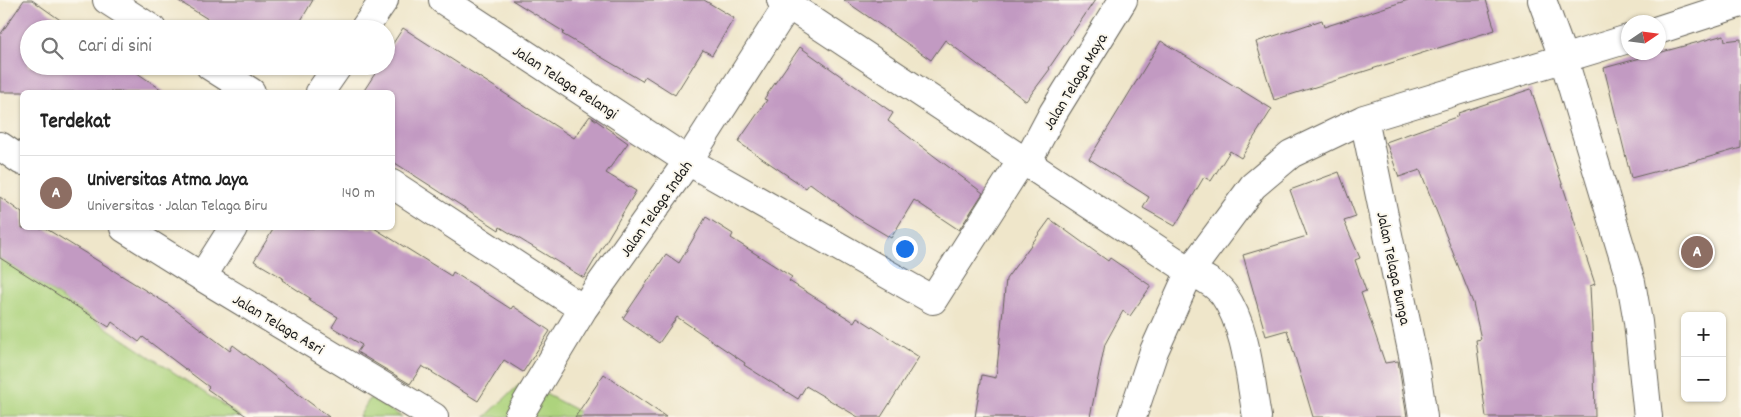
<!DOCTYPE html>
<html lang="id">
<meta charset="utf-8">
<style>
body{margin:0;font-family:Dekko,sans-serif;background:#f6f6f6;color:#222}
.controls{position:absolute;right:15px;bottom:15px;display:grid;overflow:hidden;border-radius:8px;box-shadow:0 1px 4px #0004}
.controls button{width:45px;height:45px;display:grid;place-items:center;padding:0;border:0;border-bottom:1px solid #e0e0e0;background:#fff;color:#222;font:25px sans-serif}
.compass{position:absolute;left:1621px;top:15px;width:45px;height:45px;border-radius:50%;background:#fff;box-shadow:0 1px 4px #0004;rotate:77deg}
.you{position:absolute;left:904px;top:248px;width:18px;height:18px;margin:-12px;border:4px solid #fff;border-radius:50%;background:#1a73e8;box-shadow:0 0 0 8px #1a73e833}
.badge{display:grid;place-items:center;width:32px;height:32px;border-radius:50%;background:#c8321e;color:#fff;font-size:16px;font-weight:700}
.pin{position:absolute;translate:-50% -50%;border:2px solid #fff;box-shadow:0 1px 5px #0006}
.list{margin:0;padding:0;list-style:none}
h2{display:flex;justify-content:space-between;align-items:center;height:65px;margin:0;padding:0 20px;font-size:21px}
h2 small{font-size:16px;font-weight:400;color:#767676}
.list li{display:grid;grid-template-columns:32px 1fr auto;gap:15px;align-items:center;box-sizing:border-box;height:75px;padding:0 20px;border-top:1px solid #e0e0e0}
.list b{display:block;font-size:19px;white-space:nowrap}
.list p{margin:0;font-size:16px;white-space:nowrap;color:#767676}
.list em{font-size:16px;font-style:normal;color:#767676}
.icon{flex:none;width:28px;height:28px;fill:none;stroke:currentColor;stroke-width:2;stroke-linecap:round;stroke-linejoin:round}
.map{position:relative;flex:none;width:1741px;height:417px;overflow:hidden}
.search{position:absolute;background:#fff;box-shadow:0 1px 4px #0004;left:20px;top:20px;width:375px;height:55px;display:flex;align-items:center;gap:12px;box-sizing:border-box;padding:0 18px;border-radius:28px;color:#767676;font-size:19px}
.panel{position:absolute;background:#fff;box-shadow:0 1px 4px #0004;left:20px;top:90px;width:375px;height:140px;border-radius:8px}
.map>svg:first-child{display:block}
</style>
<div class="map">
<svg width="1741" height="417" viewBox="0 0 1741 417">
<rect width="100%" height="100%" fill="#fbf7ec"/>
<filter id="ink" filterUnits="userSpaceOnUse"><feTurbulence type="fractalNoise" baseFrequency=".02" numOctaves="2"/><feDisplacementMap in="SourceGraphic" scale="10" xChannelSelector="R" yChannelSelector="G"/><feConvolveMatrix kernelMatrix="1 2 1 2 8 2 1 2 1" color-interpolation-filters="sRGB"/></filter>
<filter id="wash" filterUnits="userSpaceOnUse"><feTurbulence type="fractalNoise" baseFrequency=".0096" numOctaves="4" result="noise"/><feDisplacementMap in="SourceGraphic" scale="20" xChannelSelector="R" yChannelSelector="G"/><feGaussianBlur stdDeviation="1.12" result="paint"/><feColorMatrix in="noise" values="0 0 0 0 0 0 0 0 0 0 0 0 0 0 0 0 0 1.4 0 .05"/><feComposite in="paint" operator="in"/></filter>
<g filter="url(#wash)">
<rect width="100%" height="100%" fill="#efe6ca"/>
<!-- green -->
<path fill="#add37d" stroke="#64784c" d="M0 257 241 417H0Z
M522 382 590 417H485Z
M370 398 402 417H359Z"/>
<g id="blocks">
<!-- building -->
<path fill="#c29ac2" d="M24 0H32L73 29H29V66H127L165 92H0V35Z
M177 0H313L296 29H224Z
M512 0H704L734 18 712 55 703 50 675 95 645 76 642 81 562 34 564 32Z
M844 0H1095L1049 68 1050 69 1026 101 945 40 931 60Z
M1408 0H1486L1495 30 1274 100 1256 42 1322 20 1324 27Z
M403 28 574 138 590 116 628 143 606 173 636 191 584 278 500 227 499 230 392 161V92H363L380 66H386V54Z
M1724 35 1725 41 1741 39V148L1692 162 1631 178 1604 68Z
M1161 41 1272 109 1241 158 1230 151 1211 181 1204 177 1175 226 1143 208 1149 197 1089 159Z
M800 47 893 113 888 121 983 193 959 230 914 200 891 238 854 216 810 183 806 188 738 142 767 100 764 99Z
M1531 89 1595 284 1590 286 1594 368 1595 417H1486L1476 340 1481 339 1473 303 1420 170 1399 177 1386 142 1459 116 1458 113Z
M1339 172 1356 217 1344 221 1360 258 1355 260 1366 291 1361 293 1385 363 1398 361 1407 417H1313L1287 330 1266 336 1243 255 1307 236 1290 190Z
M0 197 22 213V228H45L169 305 230 351 233 345 329 417H248L207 389 209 387 143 337 139 342 112 322 109 327 0 258Z
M706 217 733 234 731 238 792 277 789 281 854 322 857 317 919 357 881 417H858L806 386 798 399 744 365 745 363 677 317 659 343 623 318 666 254 679 263Z
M1050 219 1108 261 1110 258 1151 286 1130 316 1123 311 1105 344 1090 417H975L982 375 996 378 1006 279Z
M274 228H374L451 276 453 272 511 309 513 306 550 331 523 372 504 360 478 401 422 366 410 384 357 352 362 345 332 327 338 317 309 300 310 298 282 280 283 278 254 261Z
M604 374 666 417H575Z"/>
</g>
</g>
<g filter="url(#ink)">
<use href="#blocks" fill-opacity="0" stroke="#666359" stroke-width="1"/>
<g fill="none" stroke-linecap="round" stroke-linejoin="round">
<defs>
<path id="minor" d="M107 0 152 29
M443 0 688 161 933 300 1022 160
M781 0 1190 271C1202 277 1216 284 1224 295 1247 328 1250 379 1257 417
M1542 0 1564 60 1631 282 1638 322 1648 417
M364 29 384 0
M1658 30 1741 3
M210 66 251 92
M320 92 338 66
M1364 119 1415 365 1423 417
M0 146 22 161
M1027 162 1053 113 1123 0
M392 184 583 309
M124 228 202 277 434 417
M202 277 233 228
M518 417 583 309 688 161 791 0
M1132 417 1154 351 1190 271 1253 186 1291 154 1364 119 1628 39"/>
</defs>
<!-- minor casing -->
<use href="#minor" stroke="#666359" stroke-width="30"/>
<!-- minor -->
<use href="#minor" stroke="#fff" stroke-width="28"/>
</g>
</g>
<g text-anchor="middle" stroke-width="4" stroke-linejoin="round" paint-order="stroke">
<!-- street labels -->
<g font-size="16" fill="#1c1c1c" stroke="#fbf7ec">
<text transform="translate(566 81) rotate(33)" y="6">Jalan Telaga Pelangi</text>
<text transform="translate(1074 81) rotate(-59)" y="6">Jalan Telaga Maya</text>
<text transform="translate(655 208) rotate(-55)" y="6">Jalan Telaga Indah</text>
<text transform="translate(1395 268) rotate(78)" y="6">Jalan Telaga Bunga</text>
<text transform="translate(279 323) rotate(31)" y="6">Jalan Telaga Asri</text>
</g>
</g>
</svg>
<div class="controls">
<button>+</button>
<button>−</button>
</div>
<svg class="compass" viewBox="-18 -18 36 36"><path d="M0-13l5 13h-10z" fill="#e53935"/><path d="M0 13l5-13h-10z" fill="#767676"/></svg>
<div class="you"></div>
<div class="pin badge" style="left:1697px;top:252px;background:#8d6e63">A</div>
<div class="search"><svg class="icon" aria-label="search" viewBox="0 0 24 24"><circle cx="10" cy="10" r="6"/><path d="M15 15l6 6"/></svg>Cari di sini</div>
<section class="panel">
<h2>Terdekat<small></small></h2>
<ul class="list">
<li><span class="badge" style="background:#8d6e63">A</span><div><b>Universitas Atma Jaya</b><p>Universitas · Jalan Telaga Biru</p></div><em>140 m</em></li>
</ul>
</section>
</div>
